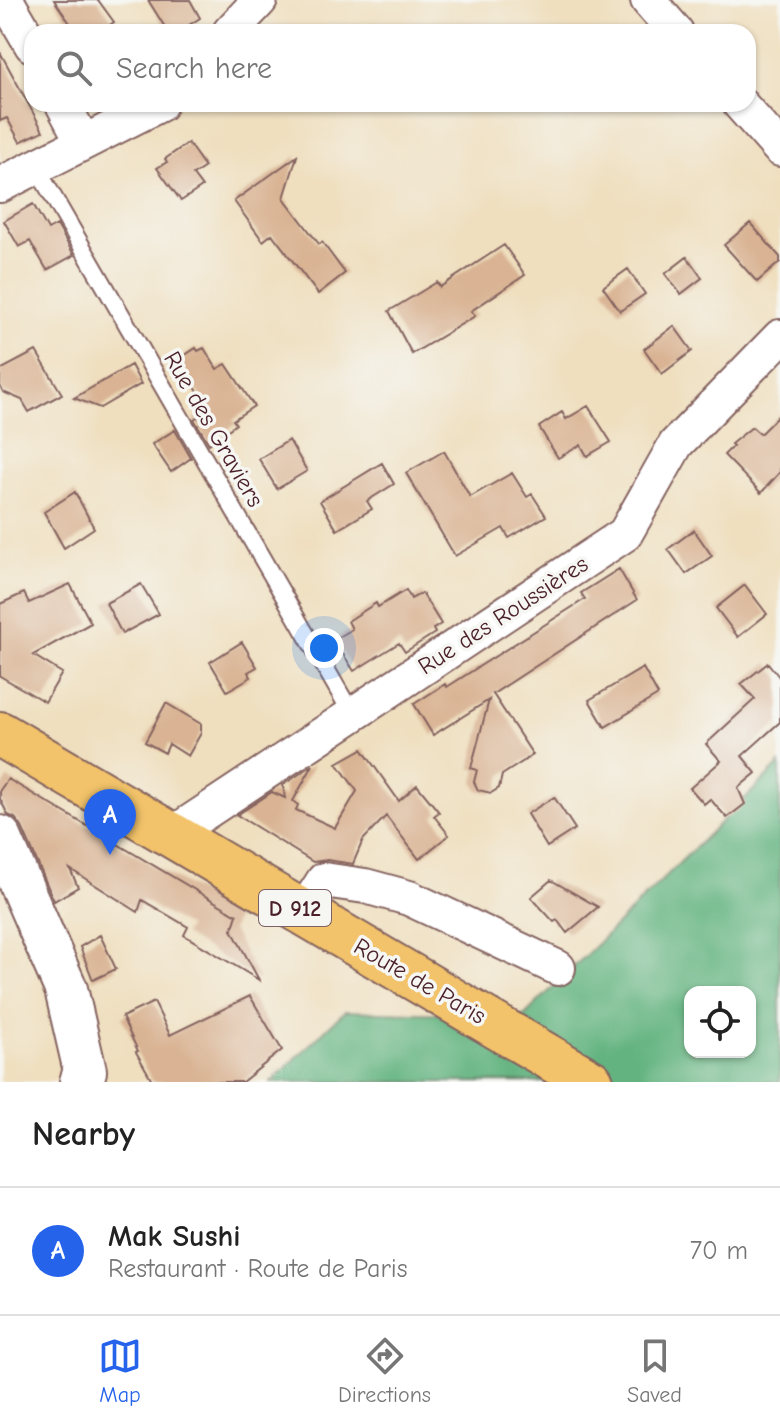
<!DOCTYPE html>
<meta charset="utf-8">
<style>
body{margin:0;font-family:"Comic Neue",sans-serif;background:#f2f2f2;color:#222}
.controls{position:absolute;right:24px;bottom:24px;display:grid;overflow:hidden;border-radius:16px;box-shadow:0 2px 6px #0004}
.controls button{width:72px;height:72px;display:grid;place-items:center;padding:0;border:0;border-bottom:2px solid #e0e0e0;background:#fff;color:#222;font:40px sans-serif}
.you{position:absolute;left:324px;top:648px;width:28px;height:28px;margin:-20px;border:6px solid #fff;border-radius:50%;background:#1a73e8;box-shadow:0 0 0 12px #1a73e833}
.badge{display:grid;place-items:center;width:52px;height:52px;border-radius:50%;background:#2563eb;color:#fff;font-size:26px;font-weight:700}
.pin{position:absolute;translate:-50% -66px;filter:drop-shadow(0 2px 4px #0008)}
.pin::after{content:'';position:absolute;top:42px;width:28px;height:24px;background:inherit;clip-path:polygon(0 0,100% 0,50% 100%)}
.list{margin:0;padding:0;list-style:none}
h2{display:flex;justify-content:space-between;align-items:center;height:104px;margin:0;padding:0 32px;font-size:34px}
h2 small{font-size:26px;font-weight:400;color:#767676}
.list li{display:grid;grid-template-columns:52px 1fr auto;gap:24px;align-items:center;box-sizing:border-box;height:128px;padding:0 32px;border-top:2px solid #e0e0e0}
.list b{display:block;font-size:30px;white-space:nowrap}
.list p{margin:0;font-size:26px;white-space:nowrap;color:#767676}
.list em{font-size:26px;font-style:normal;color:#767676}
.icon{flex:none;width:44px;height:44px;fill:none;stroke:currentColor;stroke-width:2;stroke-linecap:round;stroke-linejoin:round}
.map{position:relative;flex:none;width:780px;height:1082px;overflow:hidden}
.search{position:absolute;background:#fff;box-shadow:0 2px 6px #0004;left:24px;right:24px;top:24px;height:88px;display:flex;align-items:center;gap:20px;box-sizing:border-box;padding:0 28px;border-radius:24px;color:#767676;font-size:30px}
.sheet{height:232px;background:#fff}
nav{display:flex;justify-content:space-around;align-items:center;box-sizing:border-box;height:112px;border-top:2px solid #e0e0e0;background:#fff;font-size:22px;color:#767676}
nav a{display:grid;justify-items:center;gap:4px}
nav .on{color:#2563eb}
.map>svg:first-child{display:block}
</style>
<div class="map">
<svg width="780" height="1082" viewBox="0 0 780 1082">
<rect width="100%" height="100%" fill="#f6f6f2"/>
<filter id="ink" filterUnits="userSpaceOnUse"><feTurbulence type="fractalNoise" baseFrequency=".0125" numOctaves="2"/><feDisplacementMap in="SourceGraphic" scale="16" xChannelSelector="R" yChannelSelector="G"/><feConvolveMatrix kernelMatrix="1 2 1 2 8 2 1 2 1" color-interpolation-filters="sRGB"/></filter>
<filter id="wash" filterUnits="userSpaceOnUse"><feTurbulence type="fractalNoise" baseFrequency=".006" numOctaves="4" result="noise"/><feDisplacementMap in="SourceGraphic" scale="32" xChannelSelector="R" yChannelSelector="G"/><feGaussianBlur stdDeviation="1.8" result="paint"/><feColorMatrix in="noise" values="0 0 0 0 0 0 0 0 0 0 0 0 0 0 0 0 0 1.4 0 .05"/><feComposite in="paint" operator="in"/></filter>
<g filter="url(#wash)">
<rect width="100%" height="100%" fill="#efdfbf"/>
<!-- forest -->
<path fill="#62b37f" stroke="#566955" stroke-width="2" fill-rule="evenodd" d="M780 764V1082H271L345 1011 524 1016ZM690 992H750V1052H690Z"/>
<g id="blocks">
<!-- building -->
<path fill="#d9b393" d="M54 0H98L114 22 100 32H76Z
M148 0H190L200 18 178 32H168Z
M0 52 43 131 20 142 7 118 0 121Z
M188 143 205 167 193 175 202 187 181 201 157 168 167 162 165 159Z
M297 156 284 198 319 244 322 242 345 273 318 294 272 234 263 241 234 201Z
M33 204 48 230 57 225 74 255 47 270 30 241 19 247 4 221Z
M750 223 780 257V262L757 282 724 245Z
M504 245 525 275 471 311 475 316 412 354 389 311 437 282 440 287Z
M687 257 702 278 681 294 665 274Z
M628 269 645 294 620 311 603 287Z
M674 326 692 351 662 374 644 349Z
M196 348 198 351 204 348 217 369 226 364 254 406 233 420 236 424 209 444 194 419 204 413 201 408 207 404 176 361Z
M36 351 62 394 29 412 22 400 3 392 0 386V370Z
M131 365 141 384 100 408 74 398Z
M588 406 611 442 587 456 581 445 558 458 539 427 562 412 566 419Z
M780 414V472L761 493 724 455 733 446 731 444 752 427 760 434Z
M175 430 191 458 171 472 152 444Z
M289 440 307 471 277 489 259 459Z
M444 451 470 497 512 473 527 497 532 494 546 516 509 538 503 528 455 556 406 473Z
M382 463 394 484 367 501 372 509 337 530 320 501Z
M75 492 94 528 64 548 44 512Z
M694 530 712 556 686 574 668 549Z
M619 569 637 600 493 694 533 755 502 775 499 788 491 793 478 790 474 782 477 770 471 768 489 700 433 735 414 704 445 684 447 687 585 599 581 593Z
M70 584 91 623 33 655 62 673 45 702 0 676V604L24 593 29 603Z
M141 584 159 614 122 634 106 603Z
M745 585 767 614 738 637 716 608Z
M406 590 411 599 422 593 441 624 433 629 435 633 405 652 399 643 354 671 334 640 352 629 348 621 376 603 378 607Z
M242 642 257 667 248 672 251 677 227 691 210 662Z
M768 663 780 678V722L742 756 756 773 738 788 745 804 727 818 710 799 704 804 690 788 721 761 706 744 755 699 741 684Z
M643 668 658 695 605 727 589 700Z
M166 703 201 724V733L188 756 169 744 165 753 145 742Z
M362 749 399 801 417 785 439 812 434 816 449 835 419 859 386 816 363 840 353 864 327 860 313 862 237 815 272 792 285 798 283 785 313 765 293 801 298 805 296 810 335 828 357 791 337 763Z
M8 779 237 915 232 930 259 980 184 935 188 927 142 900 138 912 70 869 78 887 54 901 22 827 15 818 8 815 0 799V790Z
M554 797 575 829 547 847 527 814Z
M551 880 598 907 567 933 557 920 554 922 531 897Z
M100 935 116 969 93 980 80 947Z
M250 996 282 1050 242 1082H153L136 1052 138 1051 122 1017 154 1002 170 1035Z"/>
</g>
</g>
<g filter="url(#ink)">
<use href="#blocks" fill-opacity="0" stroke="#84625f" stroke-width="2"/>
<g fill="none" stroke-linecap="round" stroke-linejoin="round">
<defs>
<path id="service" d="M36 167 352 714"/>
<path id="minor" d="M6 0 32 45
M648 0 676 32
M230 32 260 0
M63 104 83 142
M740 104 780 149
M0 185 160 104
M171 835 625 534 676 444 780 337
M303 913 324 880 365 886 409 898 558 968"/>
<path id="tertiary" d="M0 837 66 989 85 1071 81 1082"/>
<path id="primary" d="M0 734 591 1082"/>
</defs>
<!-- service casing -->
<use href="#service" stroke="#84625f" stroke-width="20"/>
<!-- minor casing -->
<use href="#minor" stroke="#84625f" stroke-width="38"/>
<!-- tertiary casing -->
<use href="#tertiary" stroke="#84625f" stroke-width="46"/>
<!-- primary casing -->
<use href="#primary" stroke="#84625f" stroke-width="48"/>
<!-- service -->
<use href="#service" stroke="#fff" stroke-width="16"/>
<!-- minor -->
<use href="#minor" stroke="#fff" stroke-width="34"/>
<!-- tertiary -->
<use href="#tertiary" stroke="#fff" stroke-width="42"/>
<!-- primary -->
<use href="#primary" stroke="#f2c36a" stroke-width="44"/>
</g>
</g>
<g text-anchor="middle" stroke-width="7" stroke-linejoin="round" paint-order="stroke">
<!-- shield labels -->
<rect fill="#f6f6f2" stroke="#7e6067" stroke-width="2" x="259" y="890" width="72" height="36" rx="6"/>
<g font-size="22" font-weight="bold" fill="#4a1f2b">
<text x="295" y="916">D 912</text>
</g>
<!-- street labels -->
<g font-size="24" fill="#4a1f2b" stroke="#f6f6f2">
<text transform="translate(214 429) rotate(60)" y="8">Rue des Graviers</text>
<text transform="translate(503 615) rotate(-33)" y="8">Rue des Roussières</text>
<text transform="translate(420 981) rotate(30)" y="8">Route de Paris</text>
</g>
</g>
</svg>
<div class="controls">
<button><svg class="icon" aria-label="locate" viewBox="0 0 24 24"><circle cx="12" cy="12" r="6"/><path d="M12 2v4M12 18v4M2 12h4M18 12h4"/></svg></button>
</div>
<div class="you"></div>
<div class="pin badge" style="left:110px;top:855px">A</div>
<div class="search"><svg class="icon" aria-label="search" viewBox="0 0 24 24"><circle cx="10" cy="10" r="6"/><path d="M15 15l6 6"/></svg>Search here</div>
</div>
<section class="sheet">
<h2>Nearby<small></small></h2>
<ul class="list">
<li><span class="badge">A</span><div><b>Mak Sushi</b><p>Restaurant · Route de Paris</p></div><em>70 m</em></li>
</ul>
</section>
<nav>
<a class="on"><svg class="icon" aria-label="map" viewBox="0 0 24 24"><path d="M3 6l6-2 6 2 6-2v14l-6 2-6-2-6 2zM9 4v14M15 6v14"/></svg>Map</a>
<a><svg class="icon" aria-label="directions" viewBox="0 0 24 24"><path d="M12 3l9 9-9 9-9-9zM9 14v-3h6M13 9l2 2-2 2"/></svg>Directions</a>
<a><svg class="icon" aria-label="saved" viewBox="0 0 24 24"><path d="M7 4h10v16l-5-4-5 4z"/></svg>Saved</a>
</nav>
